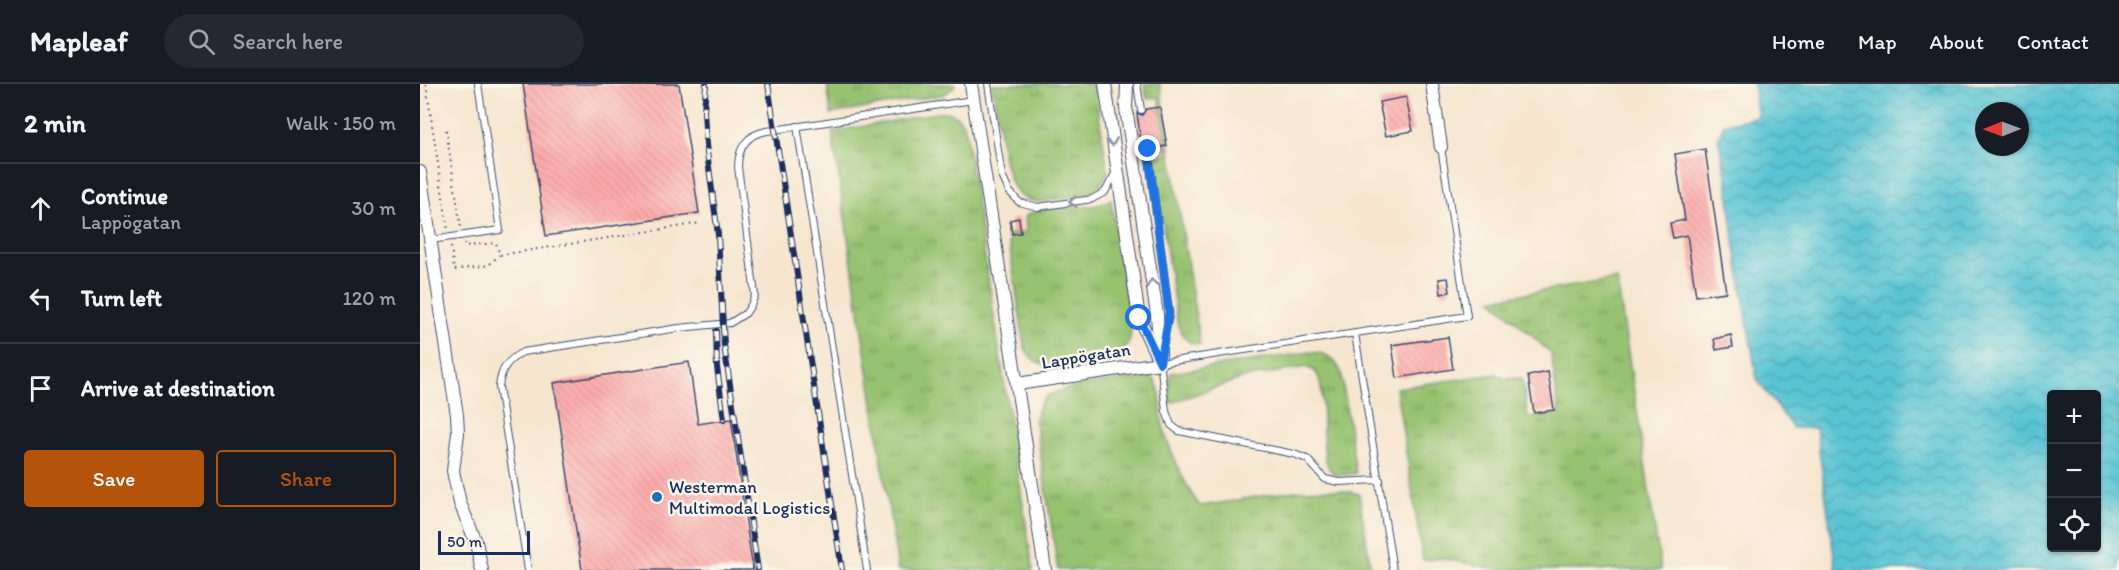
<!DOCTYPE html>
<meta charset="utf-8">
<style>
body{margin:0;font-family:Itim,sans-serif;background:#242831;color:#f1f3f6}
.controls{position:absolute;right:18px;bottom:18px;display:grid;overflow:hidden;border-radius:6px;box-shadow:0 2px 4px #0004}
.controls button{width:54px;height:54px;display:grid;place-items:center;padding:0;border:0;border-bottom:2px solid #363941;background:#171b24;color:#f1f3f6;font:30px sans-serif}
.compass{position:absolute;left:1555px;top:18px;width:54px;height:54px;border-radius:50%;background:#171b24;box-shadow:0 2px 4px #0004;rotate:269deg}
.scale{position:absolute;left:18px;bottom:15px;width:92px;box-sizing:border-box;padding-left:6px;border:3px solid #1b2f5e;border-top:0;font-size:16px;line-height:21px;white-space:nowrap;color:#1b2f5e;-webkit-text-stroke:4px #fbf7ec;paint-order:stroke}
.stop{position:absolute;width:18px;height:18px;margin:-14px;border:4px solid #1a73e8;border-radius:50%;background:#fff}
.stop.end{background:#1a73e8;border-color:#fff;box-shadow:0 2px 6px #0008}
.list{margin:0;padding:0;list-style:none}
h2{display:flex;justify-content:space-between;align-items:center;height:78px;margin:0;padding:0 24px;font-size:26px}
h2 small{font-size:20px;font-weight:400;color:#9ea1a6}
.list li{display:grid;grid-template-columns:39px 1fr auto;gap:18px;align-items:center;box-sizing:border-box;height:90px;padding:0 24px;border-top:2px solid #363941}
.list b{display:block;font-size:22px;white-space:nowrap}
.list p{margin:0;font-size:20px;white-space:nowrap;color:#9ea1a6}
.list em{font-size:20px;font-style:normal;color:#9ea1a6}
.actions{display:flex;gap:12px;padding:18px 24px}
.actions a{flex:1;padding:14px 0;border:2px solid #b45309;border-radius:6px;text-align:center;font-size:21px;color:#b45309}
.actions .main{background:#b45309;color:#fff}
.icon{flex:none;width:33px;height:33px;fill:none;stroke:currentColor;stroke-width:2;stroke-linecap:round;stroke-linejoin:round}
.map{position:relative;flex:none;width:1699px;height:486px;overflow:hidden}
header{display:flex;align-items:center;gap:36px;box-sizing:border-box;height:84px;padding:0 30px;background:#171b24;border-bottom:2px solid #363941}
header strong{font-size:28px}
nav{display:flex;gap:33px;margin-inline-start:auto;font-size:21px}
.search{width:420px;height:54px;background:#242831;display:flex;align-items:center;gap:15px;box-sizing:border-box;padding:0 21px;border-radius:33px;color:#9ea1a6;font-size:22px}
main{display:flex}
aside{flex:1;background:#171b24}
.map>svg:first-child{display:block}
</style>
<header>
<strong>Mapleaf</strong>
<div class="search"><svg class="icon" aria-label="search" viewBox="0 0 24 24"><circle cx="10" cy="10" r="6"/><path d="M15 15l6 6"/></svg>Search here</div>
<nav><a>Home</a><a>Map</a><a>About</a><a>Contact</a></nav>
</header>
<main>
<aside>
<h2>2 min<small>Walk · 150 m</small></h2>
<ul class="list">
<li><svg class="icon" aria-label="ahead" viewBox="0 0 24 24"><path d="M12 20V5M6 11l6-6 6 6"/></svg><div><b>Continue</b><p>Lappögatan</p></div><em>30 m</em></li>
<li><svg class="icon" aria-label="left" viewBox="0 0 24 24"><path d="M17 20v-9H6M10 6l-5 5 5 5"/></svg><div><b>Turn left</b></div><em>120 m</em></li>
<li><svg class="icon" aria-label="arrive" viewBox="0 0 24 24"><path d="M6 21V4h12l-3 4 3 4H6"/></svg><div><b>Arrive at destination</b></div></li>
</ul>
<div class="actions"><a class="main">Save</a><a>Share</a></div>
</aside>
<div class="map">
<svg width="1699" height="486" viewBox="0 0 1699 486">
<defs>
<pattern id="grass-tufts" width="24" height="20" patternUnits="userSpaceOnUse" patternTransform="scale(1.5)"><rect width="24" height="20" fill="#97c26f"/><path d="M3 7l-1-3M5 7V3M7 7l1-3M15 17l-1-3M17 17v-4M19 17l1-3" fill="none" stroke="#7a9e5e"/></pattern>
<pattern id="water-waves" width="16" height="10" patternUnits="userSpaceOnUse" patternTransform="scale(1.5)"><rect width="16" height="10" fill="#59c4d3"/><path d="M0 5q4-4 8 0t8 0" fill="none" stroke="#49a0ae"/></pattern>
<pattern id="building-back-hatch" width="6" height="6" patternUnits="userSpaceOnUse" patternTransform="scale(1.5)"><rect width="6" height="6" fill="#fcaba9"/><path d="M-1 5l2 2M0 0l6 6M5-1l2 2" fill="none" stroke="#d79394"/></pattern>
</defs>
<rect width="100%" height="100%" fill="#fbf7ec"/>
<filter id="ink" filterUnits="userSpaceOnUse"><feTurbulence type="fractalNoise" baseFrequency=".0167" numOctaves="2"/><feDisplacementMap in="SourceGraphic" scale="12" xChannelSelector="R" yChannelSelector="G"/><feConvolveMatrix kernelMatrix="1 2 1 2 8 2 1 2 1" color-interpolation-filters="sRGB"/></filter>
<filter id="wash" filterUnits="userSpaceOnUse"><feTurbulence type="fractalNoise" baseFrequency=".008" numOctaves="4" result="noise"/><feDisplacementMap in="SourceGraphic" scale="24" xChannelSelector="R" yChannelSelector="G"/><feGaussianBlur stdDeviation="1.35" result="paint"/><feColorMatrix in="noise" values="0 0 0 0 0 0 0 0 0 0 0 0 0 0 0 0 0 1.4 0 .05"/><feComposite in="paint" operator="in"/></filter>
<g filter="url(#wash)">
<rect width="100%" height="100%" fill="#f6e6cf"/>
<!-- grass -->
<path fill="url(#grass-tufts)" stroke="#597866" stroke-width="1.5" d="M407 0H535L533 4 523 11 411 30Z
M572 0H674L688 88 679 103 670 109 619 118 609 116 599 111 590 97 584 76Z
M724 0H740L780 260C766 261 761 250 757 238L733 73 748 71 739 13 727 15Z
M522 28C533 28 539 32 545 43L613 486H478L412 48Z
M691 115 711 242C711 248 711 255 708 260 705 265 699 270 693 273 682 277 629 284 619 279 611 276 607 269 604 261L588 151 606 148 605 133C621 115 672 131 691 115Z
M1197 195 1241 486H1081L1020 474 1003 476 976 304 1076 290 1085 295 1102 294 1108 334 1139 330 1131 269 1071 215Z
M891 268C906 269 914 273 921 288L936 389C931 390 923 392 917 391 893 385 911 306 895 287 893 286 888 284 886 283L824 294 750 319 749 301 751 289Z
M732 293C743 305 740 322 742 337 746 359 766 405 780 422 827 417 895 396 939 410L951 486H638L615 335C617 326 620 316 629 311 646 301 709 296 732 293Z"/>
<!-- water -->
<path fill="url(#water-waves)" stroke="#3a7a98" stroke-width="1.5" fill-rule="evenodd" d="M1333 0H1699V486H1416L1396 344H1373L1337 296 1314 157 1307 96 1298 54 1304 40 1338 33ZM1564 27H1600V63H1564ZM1632 310H1676V464H1632Z"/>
<g id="blocks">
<!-- building -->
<path fill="url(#building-back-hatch)" d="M103 0H259L279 129 126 152Z
M986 13 993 47 966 52 959 18Z
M740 23 747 62 733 64 731 60H727L722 66 717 29 722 31 726 25Z
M1285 65 1306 208 1276 212 1267 151 1253 154 1250 139 1265 136 1255 70Z
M599 134 601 149 592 150 590 136Z
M1028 194 1030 208 1021 210 1019 195Z
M1311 251 1313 263 1296 266 1294 255Z
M1028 253 1033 285 977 294 972 261Z
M269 278 278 340 311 335 333 486H162L134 299Z
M1128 288 1134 326 1114 329 1108 292Z"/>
</g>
</g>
<g filter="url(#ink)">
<use href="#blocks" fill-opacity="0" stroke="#3c4a6f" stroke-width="1.5"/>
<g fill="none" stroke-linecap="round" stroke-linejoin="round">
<defs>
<path id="lane" d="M568 0 582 92 589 107 599 118 618 123 672 115 685 108 696 88
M717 0 721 26
M377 42 447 486
M728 65 749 229 743 261
M11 156 80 146 58 0
M935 250 973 486
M740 277 746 327 751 341 759 347 874 370 887 375 905 395 919 398 960 396
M740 279 1047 232 1021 63
M108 486 79 303C81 285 87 276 103 268L259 244 310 239 326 229 331 221 335 211 318 83C318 63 328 50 347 47L553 16"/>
<path id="street" d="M551 0 625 486
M685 0 719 234 740 279
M707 0 706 24 737 231 740 271
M1012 0 1021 63
M0 88 37 331 38 349 33 387 40 419 56 458 62 486
M597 300 740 279"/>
</defs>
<!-- lane casing -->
<use href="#lane" stroke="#3c4a6f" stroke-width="8"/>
<!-- street casing -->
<use href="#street" stroke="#3c4a6f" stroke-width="14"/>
<!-- path -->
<path stroke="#3c4a6f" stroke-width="2" stroke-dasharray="1.5 4.5" stroke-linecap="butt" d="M6 0 28 146
M26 46 41 144
M44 159V162L76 159 80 171 281 139
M31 163 34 186 69 181 79 171"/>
<!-- lane -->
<use href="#lane" stroke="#fff" stroke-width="6"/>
<!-- street -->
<use href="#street" stroke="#fff" stroke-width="12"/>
<defs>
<path id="rail" d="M286 0 284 27 286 61 298 151 304 261 338 486
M348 0 422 486
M296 247 297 283 304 336"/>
</defs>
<!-- rail casing -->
<use href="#rail" stroke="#1b2f5e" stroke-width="6"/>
<!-- rail -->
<use href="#rail" stroke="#fbf7ec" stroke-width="4" stroke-dasharray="11" stroke-linecap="butt"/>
</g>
<!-- one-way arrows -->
<defs><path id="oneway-chevron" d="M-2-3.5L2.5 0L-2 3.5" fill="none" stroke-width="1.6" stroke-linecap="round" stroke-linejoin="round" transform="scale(1.5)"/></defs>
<g stroke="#8d97ae">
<use href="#oneway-chevron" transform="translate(692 58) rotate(82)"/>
<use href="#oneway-chevron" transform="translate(653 118) rotate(174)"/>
<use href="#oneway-chevron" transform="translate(732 199) rotate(-99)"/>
</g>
</g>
<g fill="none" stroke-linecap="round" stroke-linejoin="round" filter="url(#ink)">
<!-- route -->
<path stroke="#1a73e8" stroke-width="8" d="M719 234 740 279 749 229 728 65"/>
</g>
<!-- markers -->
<circle fill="#1f6fb2" stroke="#fbf7ec" stroke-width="2" cx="237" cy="413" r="6"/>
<g text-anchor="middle" stroke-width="5" stroke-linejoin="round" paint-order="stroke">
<!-- street labels -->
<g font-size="18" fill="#1b2f5e" stroke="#fbf7ec">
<text transform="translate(666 272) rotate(-9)" y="6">Lappögatan</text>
</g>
<!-- poi labels -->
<g font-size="18" fill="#1b2f5e" stroke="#fbf7ec" text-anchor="start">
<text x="249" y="409">Westerman<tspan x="249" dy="21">Multimodal Logistics</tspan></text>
</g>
</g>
</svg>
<div class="controls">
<button>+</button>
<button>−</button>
<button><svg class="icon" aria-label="locate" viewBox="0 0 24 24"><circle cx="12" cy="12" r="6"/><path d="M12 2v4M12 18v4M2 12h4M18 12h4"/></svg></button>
</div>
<svg class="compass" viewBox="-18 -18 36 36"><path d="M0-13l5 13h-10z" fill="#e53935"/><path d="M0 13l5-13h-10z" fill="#9ea1a6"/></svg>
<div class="scale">50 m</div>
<div class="stop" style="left:719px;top:234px"></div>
<div class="stop end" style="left:728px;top:65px"></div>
</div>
</main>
